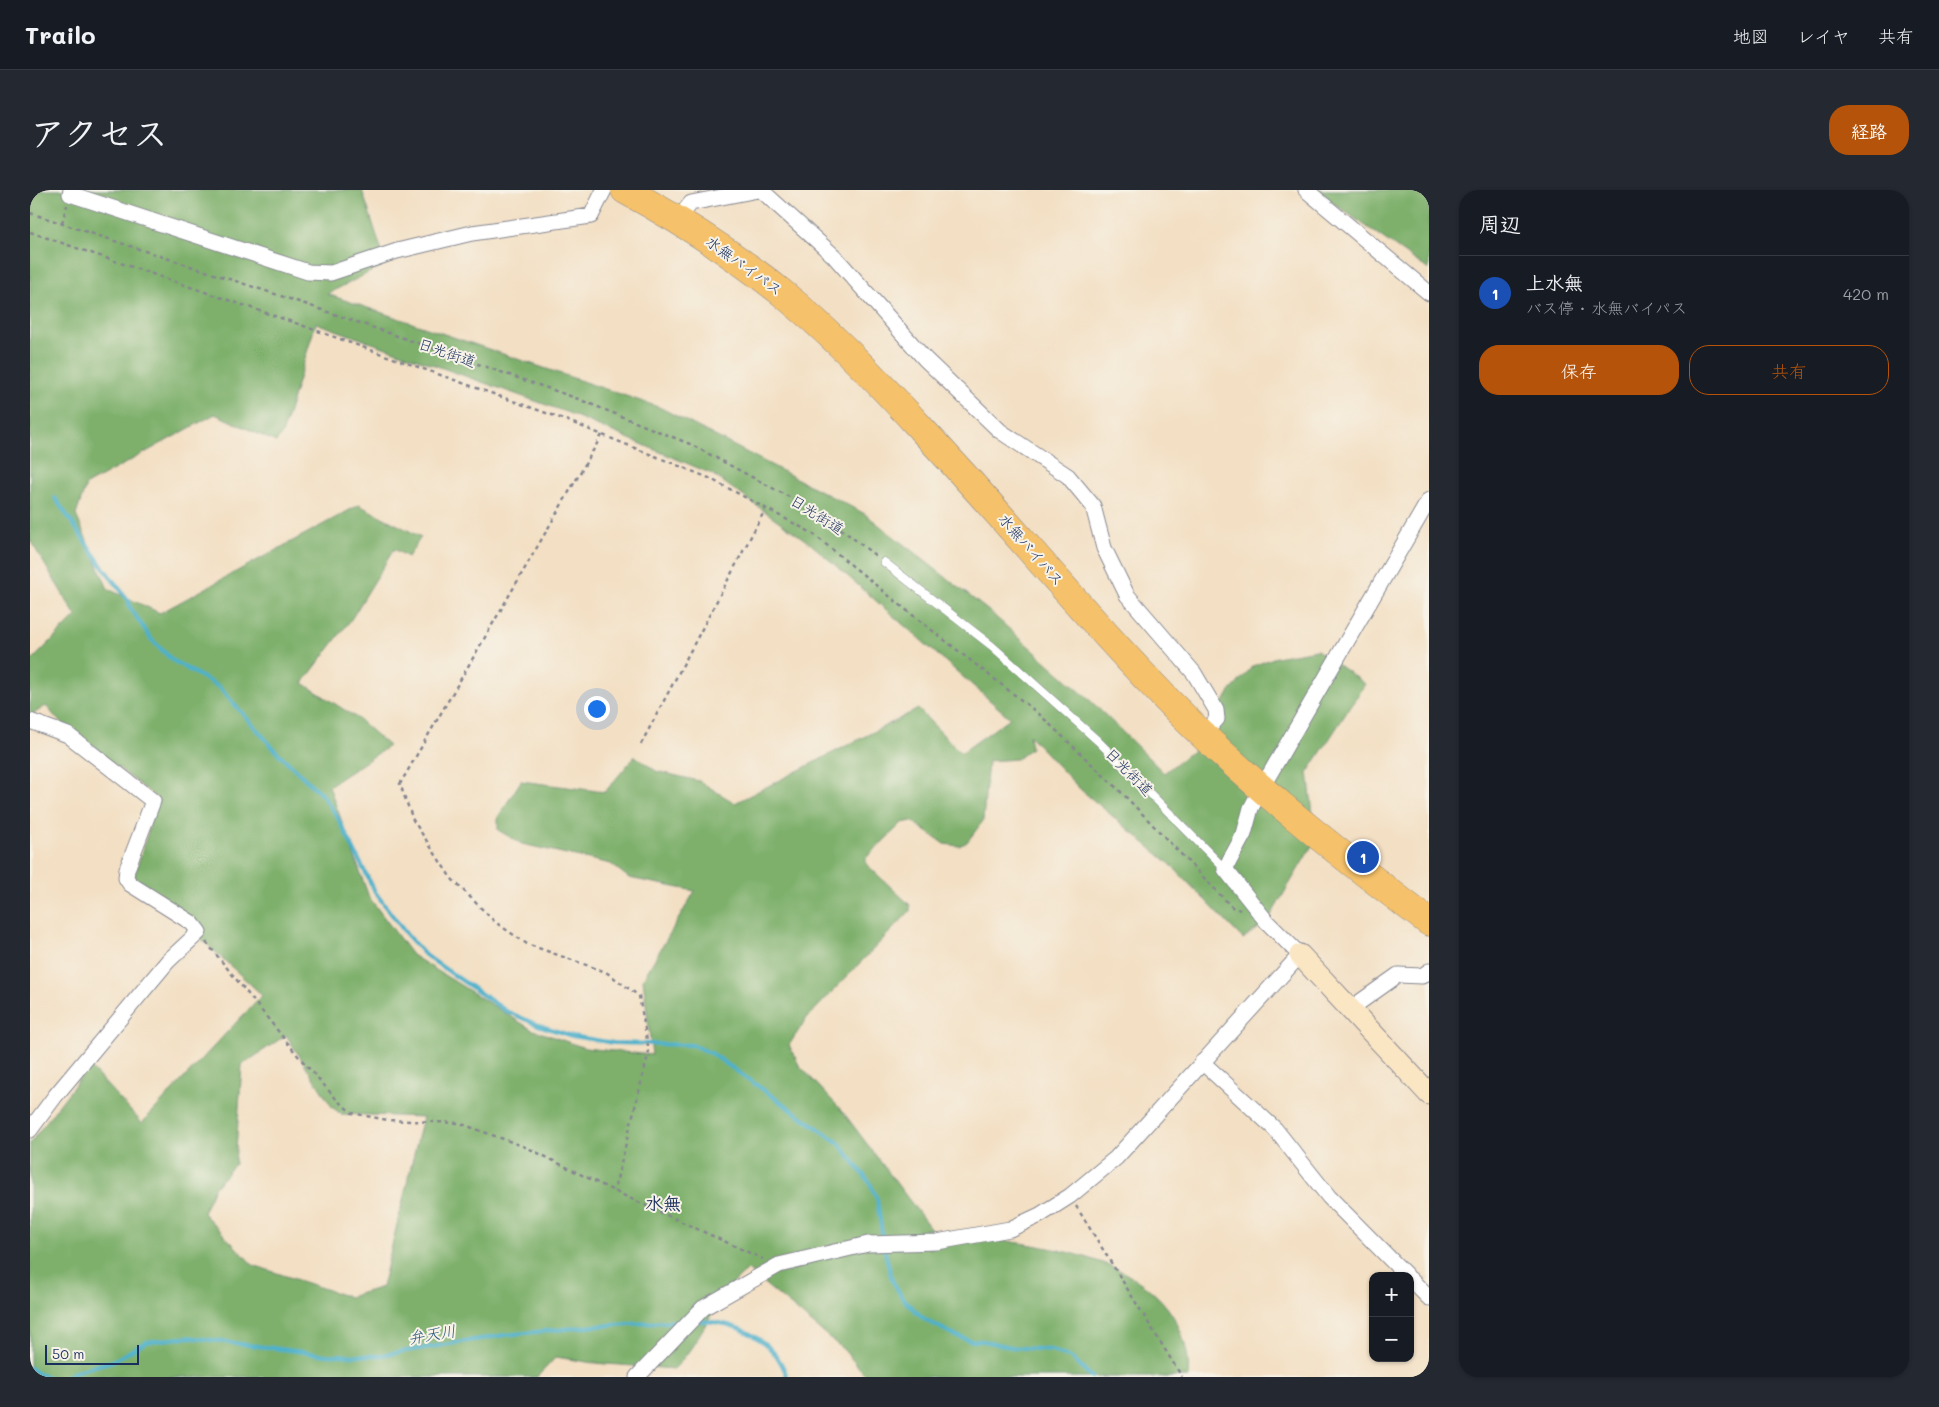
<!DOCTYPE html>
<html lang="ja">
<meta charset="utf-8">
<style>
body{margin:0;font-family:Mali,"Klee One",sans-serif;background:#242831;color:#f1f3f6}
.controls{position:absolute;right:15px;bottom:15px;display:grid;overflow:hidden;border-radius:10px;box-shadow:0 1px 4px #0004}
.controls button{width:45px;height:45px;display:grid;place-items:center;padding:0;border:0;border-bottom:1px solid #363941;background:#171b24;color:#f1f3f6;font:25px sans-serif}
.scale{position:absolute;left:15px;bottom:12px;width:94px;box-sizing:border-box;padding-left:5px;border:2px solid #1b2f5e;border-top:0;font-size:14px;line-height:18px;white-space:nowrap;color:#1b2f5e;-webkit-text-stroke:4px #f7f3e8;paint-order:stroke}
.you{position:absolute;left:566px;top:518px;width:18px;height:18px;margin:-12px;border:4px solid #fff;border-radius:50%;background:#1a73e8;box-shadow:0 0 0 8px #1a73e833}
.badge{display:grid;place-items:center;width:32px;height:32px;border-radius:50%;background:#b45309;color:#fff;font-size:16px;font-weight:700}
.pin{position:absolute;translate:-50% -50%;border:2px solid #fff;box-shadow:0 1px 5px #0006}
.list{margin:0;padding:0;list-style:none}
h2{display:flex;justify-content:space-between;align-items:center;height:65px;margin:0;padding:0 20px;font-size:21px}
h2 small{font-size:16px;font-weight:400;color:#9ea1a6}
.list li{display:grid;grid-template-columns:32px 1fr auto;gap:15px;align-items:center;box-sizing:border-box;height:75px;padding:0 20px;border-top:1px solid #363941}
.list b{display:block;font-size:19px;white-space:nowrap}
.list p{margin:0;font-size:16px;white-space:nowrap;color:#9ea1a6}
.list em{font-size:16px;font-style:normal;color:#9ea1a6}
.actions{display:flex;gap:10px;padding:15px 20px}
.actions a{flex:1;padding:11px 0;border:1px solid #b45309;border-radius:20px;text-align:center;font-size:18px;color:#b45309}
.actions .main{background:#b45309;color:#fff}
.map{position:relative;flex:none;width:1399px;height:1187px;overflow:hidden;border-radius:20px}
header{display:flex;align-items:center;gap:30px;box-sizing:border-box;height:70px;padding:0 25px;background:#171b24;border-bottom:1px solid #363941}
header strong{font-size:24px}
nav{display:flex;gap:28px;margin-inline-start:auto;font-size:18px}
.intro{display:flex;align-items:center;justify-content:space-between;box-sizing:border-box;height:120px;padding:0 30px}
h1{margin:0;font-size:35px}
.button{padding:12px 22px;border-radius:20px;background:#b45309;color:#fff;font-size:18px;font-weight:700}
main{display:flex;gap:30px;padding:0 30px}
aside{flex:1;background:#171b24;border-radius:20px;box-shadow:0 1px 4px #0004}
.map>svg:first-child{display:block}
</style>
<header>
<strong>Trailo</strong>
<nav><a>地図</a><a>レイヤ</a><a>共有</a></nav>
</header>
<div class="intro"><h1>アクセス</h1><a class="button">経路</a></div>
<main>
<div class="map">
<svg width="1399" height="1187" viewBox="0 0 1399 1187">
<rect width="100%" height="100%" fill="#f7f3e8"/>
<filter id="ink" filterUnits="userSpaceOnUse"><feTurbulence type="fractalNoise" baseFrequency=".02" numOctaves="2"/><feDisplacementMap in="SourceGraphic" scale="10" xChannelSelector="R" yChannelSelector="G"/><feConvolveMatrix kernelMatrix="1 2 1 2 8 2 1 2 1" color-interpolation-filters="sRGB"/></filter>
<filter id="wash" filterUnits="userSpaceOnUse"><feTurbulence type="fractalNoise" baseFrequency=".0096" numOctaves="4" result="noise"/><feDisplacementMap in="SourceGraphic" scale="20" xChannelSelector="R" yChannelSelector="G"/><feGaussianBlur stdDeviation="1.12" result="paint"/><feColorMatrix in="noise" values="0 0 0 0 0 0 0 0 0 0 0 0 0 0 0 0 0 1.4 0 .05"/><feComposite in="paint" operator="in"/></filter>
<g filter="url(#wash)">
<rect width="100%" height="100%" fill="#f3dfc3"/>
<!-- forest -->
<path fill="#7eb06c" stroke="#4c7065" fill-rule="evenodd" d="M0 0H332L356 74 297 104 631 218 835 324 960 422 1063 513 1134 583 1169 556 1199 503 1223 476 1246 467 1287 460 1335 494 1278 582 1286 649 1237 732 1213 749 1140 674 1050 599 999 545 1001 558 987 569 958 571 953 631 937 652 929 656 914 654 882 631 872 633 836 668V674L880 715V721L777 828 759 855 769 875 813 922 904 1043C997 1054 1159 1058 1159 1187H837L814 1160 718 1080C685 1105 673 1150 644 1179L563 1173 526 1167 507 1187H0V953L59 876 112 933 232 805 104 687 128 609 28 530 16 516 0 526V472L46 426 0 350ZM286 133 536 222 682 284 781 354 980 528 931 563 888 519 705 613 669 591 626 581 605 566 575 602 491 591 468 627V640L492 654 581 674 599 688 665 701 613 789 622 865 555 858 501 839 382 765 339 707 299 596 359 556 327 528 273 493 322 428 364 359 378 367 391 347 329 315 130 423 78 399 46 325 56 295 185 224 246 252 252 244ZM256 845 302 917 311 924 393 927 352 1097 319 1107 223 1075 173 1023 184 998 205 974 212 875Z
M1284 0H1399V80Z"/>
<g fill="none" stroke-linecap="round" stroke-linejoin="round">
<!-- stream -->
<path stroke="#4db1cc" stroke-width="4" d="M25 308 72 376 99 411V416L121 449 142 470 189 497 247 562 292 605 307 626 345 702 377 745 395 765 476 821 508 835 542 846 584 853 662 855 681 863 809 953 840 993 847 1009 853 1051
M854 1058 862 1090 873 1109 894 1129 924 1145 942 1151H954L981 1157 1021 1160 1041 1168 1062 1187
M668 1131C705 1131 745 1149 757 1187
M0 1178 8 1184 19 1187
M35 1187 47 1181 83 1171 116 1152 158 1147 296 1165 346 1166 475 1145 566 1136 653 1131"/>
</g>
</g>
<g filter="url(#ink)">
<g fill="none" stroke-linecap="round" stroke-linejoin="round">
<defs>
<path id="lane" d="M854 372 962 456 1068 551 1195 679"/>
<path id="street" d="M41 0 40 4 278 82 301 83 367 61 442 43 561 26 574 0
M731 0 804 66 895 169 970 241 1038 286 1063 316 1074 358 1097 405 1164 483 1186 520 1187 529 1172 546
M1276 0 1399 103
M648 29 661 13 728 0
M0 531 38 545 123 611 97 679 96 688 100 694 162 733 169 742 138 771 26 905 0 940
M1320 819 1368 785 1392 786 1399 781
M1172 872 1245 939 1299 1007 1377 1086
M1380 1089 1399 1108
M607 1187 673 1118 749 1075 838 1054 907 1052 980 1039 1010 1025 1040 1006 1086 968 1270 765 1237 732 1195 679 1214 644 1221 618 1231 599 1399 310"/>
<path id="secondary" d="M1270 765 1399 904"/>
<path id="highway" d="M595 0C650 30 702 63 751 102 804 145 851 194 896 244 971 324 1041 409 1117 489 1202 580 1300 657 1399 732"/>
</defs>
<!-- lane casing -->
<use href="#lane" stroke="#878790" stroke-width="9"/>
<!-- street casing -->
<use href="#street" stroke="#878790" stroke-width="17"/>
<!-- secondary casing -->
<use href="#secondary" stroke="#878790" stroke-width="23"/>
<!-- highway casing -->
<use href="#highway" stroke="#878790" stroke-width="29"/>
<!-- path -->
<path stroke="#878790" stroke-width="2.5" stroke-dasharray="4 4" stroke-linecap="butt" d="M0 23 275 114 543 207 660 254 793 325 846 366
M32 33 37 15
M0 42 271 135 533 229 679 288 782 343 885 427 1009 524 1094 605 1202 717 1210 720
M572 245 370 594 383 630 421 688 465 732 497 754 576 782 609 806 619 861 584 1001
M611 554 736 318
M176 752 269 867 308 911 322 923 357 930 429 933 498 958 584 1001 733 1069
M1046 1016 1152 1187"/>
<!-- lane -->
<use href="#lane" stroke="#fff" stroke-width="8"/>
<!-- street -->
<use href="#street" stroke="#fff" stroke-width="15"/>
<!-- secondary -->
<use href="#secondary" stroke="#fbe6c4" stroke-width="21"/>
<!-- highway -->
<use href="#highway" stroke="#f5c16b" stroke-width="28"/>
</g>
</g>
<g text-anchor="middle" stroke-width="4" stroke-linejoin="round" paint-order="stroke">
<!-- street labels -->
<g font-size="15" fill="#1b2f5e" stroke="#f7f3e8">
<text transform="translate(714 76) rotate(36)" y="5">水無バイパス</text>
<text transform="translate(417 163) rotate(19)" y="5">日光街道</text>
<text transform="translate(787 325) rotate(32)" y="5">日光街道</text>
<text transform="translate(1001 360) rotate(49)" y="5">水無バイパス</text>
<text transform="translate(1099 582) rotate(45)" y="5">日光街道</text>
</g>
<!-- water labels -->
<g font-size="16" font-style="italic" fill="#2a567f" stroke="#f7f3e8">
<text transform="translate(402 1144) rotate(-9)" y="6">弁天川</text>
</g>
<!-- quarter labels -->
<g font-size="18" font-weight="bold" fill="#1b2f5e" stroke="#f7f3e8">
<text x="633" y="1020">水無</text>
</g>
</g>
</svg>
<div class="controls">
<button>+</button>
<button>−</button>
</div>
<div class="scale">50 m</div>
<div class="you"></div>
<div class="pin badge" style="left:1333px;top:667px;background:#1a4fb4">1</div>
</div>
<aside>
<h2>周辺<small></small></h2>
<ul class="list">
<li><span class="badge" style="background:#1a4fb4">1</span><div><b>上水無</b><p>バス停 · 水無バイパス</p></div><em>420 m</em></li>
</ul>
<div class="actions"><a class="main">保存</a><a>共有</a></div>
</aside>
</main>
